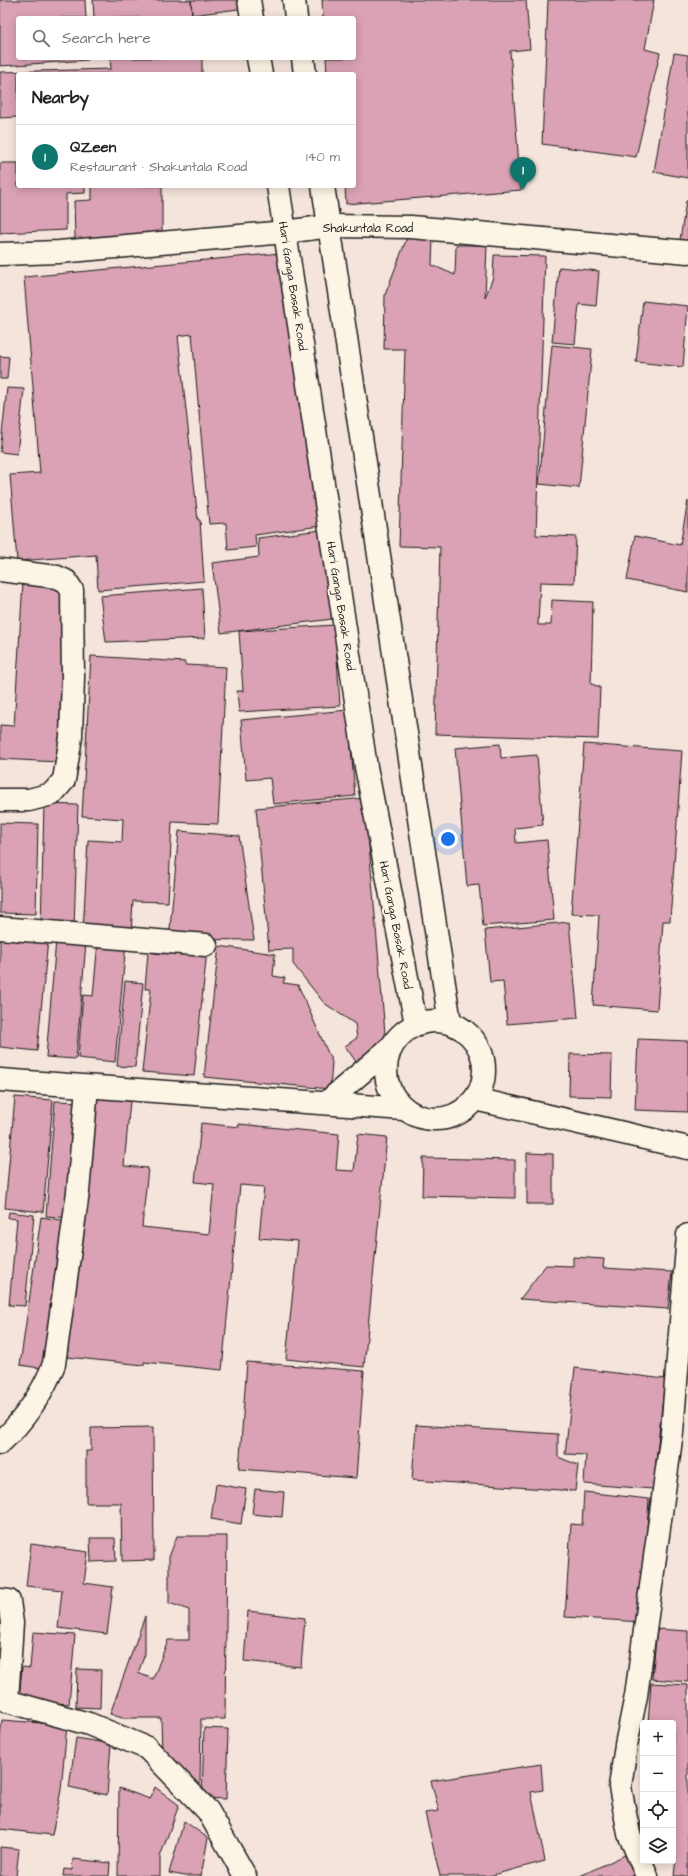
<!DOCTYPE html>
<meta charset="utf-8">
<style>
body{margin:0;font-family:"Architects Daughter",sans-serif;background:#f6f6f6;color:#222}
.controls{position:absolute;right:12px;bottom:12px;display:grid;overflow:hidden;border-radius:4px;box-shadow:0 2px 10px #0003}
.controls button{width:36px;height:36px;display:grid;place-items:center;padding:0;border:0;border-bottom:1px solid #e0e0e0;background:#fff;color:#222;font:20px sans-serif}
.you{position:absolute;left:448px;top:839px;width:14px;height:14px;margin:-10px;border:3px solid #fff;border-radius:50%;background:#1a73e8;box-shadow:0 0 0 6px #1a73e833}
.badge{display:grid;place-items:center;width:26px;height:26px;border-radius:50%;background:#0f766e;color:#fff;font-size:13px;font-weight:700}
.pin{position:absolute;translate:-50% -33px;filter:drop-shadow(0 1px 2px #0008)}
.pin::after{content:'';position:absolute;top:21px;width:14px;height:12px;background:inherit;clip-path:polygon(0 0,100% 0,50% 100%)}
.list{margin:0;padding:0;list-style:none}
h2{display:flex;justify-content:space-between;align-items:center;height:52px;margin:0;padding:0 16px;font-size:17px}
h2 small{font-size:13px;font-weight:400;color:#767676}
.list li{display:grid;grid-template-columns:26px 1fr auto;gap:12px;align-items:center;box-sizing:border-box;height:64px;padding:0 16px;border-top:1px solid #e0e0e0}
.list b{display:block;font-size:15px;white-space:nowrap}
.list p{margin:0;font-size:13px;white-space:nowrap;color:#767676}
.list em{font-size:13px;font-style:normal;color:#767676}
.icon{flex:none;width:22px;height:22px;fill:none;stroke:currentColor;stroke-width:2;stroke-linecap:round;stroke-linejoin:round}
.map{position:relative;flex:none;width:688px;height:1876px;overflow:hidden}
.search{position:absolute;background:#fff;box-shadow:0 2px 10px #0003;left:16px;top:16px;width:340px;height:44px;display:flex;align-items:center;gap:10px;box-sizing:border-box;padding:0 14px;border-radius:4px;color:#767676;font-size:15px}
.panel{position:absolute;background:#fff;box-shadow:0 2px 10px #0003;left:16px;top:72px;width:340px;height:116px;border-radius:4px}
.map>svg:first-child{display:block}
</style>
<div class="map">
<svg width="688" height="1876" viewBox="0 0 688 1876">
<rect width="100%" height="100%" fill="#f5e4db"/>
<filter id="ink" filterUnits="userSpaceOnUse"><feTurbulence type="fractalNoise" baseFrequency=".025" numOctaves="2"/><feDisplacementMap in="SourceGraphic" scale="8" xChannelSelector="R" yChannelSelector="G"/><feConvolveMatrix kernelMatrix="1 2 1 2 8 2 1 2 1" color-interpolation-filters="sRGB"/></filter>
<g filter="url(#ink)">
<!-- building -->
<path fill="#daa2b4" stroke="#1c1c1c" d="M0 0H85L86 18H18V58H88V60L0 66Z
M93 0H191L192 15 157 18H94Z
M191 0H245L246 8 192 15Z
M322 0H526L530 49 510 51 521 190 346 204 345 186H354V74H327L326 58H354V18H323Z
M548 0H654L645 49 660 53 636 157 542 144Z
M674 53 688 55V178L654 172Z
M110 58H202V74H18V117L0 118V72L111 69Z
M0 163H18V186H85V193L66 194V230L0 233Z
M92 186H162V235L75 239 74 201 92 200Z
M686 201H688V241L680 240Z
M408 235 433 236 432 265 455 275 456 245H487L485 298 493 277 494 255 545 256 536 535 576 537 574 583 540 582 538 625H551L552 600 593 602 591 684 600 687 598 739 435 734 440 547 399 546 405 349H384L385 295Z
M281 253 320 526 255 535 256 547 228 550 226 523 209 524 192 334 178 336 198 520H200L204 581 98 590 96 555 17 561 10 475 40 473 24 277Z
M559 267 599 271 596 306 579 304 575 344 552 342Z
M643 301 688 306 683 367 636 362Z
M552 345 592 349 579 488 539 484Z
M0 356 9 357 7 379H0Z
M7 388 24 389 17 454 0 452Z
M688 501V592L627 580 635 536 680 545Z
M321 530 332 619 221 633 212 563 259 557 258 538Z
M23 582 67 587 58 762 0 759V725L14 726Z
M202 588 205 638 106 642 100 596Z
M335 625 340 706 239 712 237 691H243L239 631Z
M91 656 185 662V665L226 667 218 824 172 822 168 902 133 901 131 933 83 931 88 840 122 842 123 819 82 816Z
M348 710 355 796 273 804 270 778 246 780 241 720Z
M500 744 501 758 537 755 543 825 515 828 516 843 547 840 554 920 483 926 479 885 467 886 455 748Z
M584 744 682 751 670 921H663L657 1010 593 1005 599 915 571 914Z
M365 798 386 1045 359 1066 345 1046 357 1038 355 1024 324 1003 293 964V949L269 950 256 808Z
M44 804 78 805 74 929 41 928Z
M0 823 38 824 36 914 0 913Z
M179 831 239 836 254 940 169 939Z
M569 922 578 1018 507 1024 503 981 490 982 485 930Z
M0 935 48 940 37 1051 0 1047Z
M56 940 86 943 76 1059 46 1057Z
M98 941 126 943 115 1062 78 1058 83 995 93 996Z
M219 946 275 954 273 976 285 978 283 983 298 985 332 1062 330 1089 204 1077Z
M163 947 207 951 194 1076 142 1072 151 989H145L148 952 163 954Z
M125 981 143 983 135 1067 117 1066Z
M638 1039 688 1041V1112L635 1110Z
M570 1054 612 1055 611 1097 569 1096Z
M15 1097 53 1100 43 1212 5 1208Z
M93 1097 130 1101 124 1166 148 1168 142 1227 209 1234 214 1184 195 1182 201 1123 239 1127V1124L339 1134 336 1170 354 1171 358 1134 387 1137 364 1367 286 1359 298 1241 259 1238 264 1187 240 1185 222 1370 144 1362V1365L67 1357Z
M55 1101 82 1102 72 1218 46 1216Z
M527 1153 553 1154V1204H527Z
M423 1158 515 1160V1198L422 1196Z
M9 1212 34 1215 25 1306 9 1305 17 1219 8 1218Z
M41 1217 68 1221 46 1369 20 1365Z
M573 1257 604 1259 603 1268 672 1272 668 1309 520 1299 546 1265 573 1266Z
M247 1362 364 1371 356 1478 239 1469Z
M575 1368 665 1379 653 1489 584 1484 586 1455 565 1454Z
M416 1425 558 1434V1457L578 1465 575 1491 412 1480Z
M153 1427 154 1560 122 1561 121 1503H86V1451H91V1428Z
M216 1484 246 1489 241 1524 211 1519Z
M255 1489 284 1492 282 1517 252 1514Z
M584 1492 649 1499 641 1622 565 1617 571 1524 582 1525Z
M177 1536H227L225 1719H201L200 1785 162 1755 161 1718H122L110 1714 145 1616V1654L138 1673 153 1679 168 1640H189V1610L169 1603V1557Z
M90 1538H115L116 1561 91 1562Z
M31 1544 88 1552 84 1583 113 1587 107 1634 58 1628 62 1590 26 1586Z
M248 1611 305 1618 301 1667 244 1661Z
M657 1629 688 1631V1682L652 1679Z
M33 1632 75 1635 69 1704 19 1700 22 1667 30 1668Z
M77 1669 101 1670 100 1708 76 1707Z
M651 1683 688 1685V1876H674L676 1857H673V1723H648Z
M2 1720 67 1725 61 1790 52 1835 0 1829V1737Z
M204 1728 228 1729 226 1799 202 1798Z
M76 1738 111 1744 107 1795 69 1787Z
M541 1764 543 1790 531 1792 545 1861 489 1876H440L425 1813 439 1811 431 1781Z
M155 1787 179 1805 160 1857V1876H118L119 1788 150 1799Z
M643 1790V1854H638Z
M184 1821 208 1838 201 1876H185L169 1873Z
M0 1847 19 1849 16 1876H0Z
M625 1855 636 1876H580Z
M73 1859 110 1863 109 1876H63L64 1869 72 1870Z"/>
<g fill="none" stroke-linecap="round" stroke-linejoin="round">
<defs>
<path id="minor" d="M0 254 59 252 285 232 330 226 411 227 688 252
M0 570 57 577 66 581 72 590 73 678 71 737 64 780 52 794 29 800H0
M0 928 206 945
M0 1443C23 1422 43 1393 54 1364L78 1192 87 1087
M0 1600 9 1601 12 1623 7 1701 89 1724 147 1748 208 1811 245 1876
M647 1876 629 1834 620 1787 626 1745 636 1696 672 1432 688 1235"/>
<path id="tertiary" d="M0 1080 404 1109
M326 1103 391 1047"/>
<path id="primary" d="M249 0 252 18
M294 0 296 18
M258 58 261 74
M303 58 305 74
M278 186 366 767 416 1024
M323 186 450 1023
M386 1070a49 49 0 1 1 98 0a49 49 0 1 1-98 0Z
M475 1099 688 1148"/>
</defs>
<!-- minor casing -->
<use href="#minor" stroke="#1c1c1c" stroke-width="25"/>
<!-- tertiary casing -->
<use href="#tertiary" stroke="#1c1c1c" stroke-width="25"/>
<!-- primary casing -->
<use href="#primary" stroke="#1c1c1c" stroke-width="25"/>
<!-- minor -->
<use href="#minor" stroke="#fcf5e5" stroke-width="22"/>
<!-- tertiary -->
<use href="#tertiary" stroke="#fcf5e5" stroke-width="22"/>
<!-- primary -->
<use href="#primary" stroke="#fcf5e5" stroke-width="22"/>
</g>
</g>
<g text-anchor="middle" stroke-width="4" stroke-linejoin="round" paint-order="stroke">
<!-- street labels -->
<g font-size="12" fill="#1c1c1c" stroke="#fcf5e5">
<text x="368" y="232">Shakuntala Road</text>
<text transform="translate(293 286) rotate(81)" y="4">Hari Ganga Basak Road</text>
<text transform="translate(341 606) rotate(81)" y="4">Hari Ganga Basak Road</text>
<text transform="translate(396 925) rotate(79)" y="4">Hari Ganga Basak Road</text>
</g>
</g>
</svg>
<div class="controls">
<button>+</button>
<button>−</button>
<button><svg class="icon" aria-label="locate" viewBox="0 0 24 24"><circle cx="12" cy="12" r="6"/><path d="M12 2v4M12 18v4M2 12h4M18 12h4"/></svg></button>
<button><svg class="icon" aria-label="layers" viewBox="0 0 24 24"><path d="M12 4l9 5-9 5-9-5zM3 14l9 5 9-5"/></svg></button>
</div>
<div class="you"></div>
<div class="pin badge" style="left:523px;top:190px">1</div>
<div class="search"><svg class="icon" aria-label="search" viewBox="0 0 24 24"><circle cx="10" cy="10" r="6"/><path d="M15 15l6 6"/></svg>Search here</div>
<section class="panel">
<h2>Nearby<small></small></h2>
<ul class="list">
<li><span class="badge">1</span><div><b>QZeen</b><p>Restaurant · Shakuntala Road</p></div><em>140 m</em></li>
</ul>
</section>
</div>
